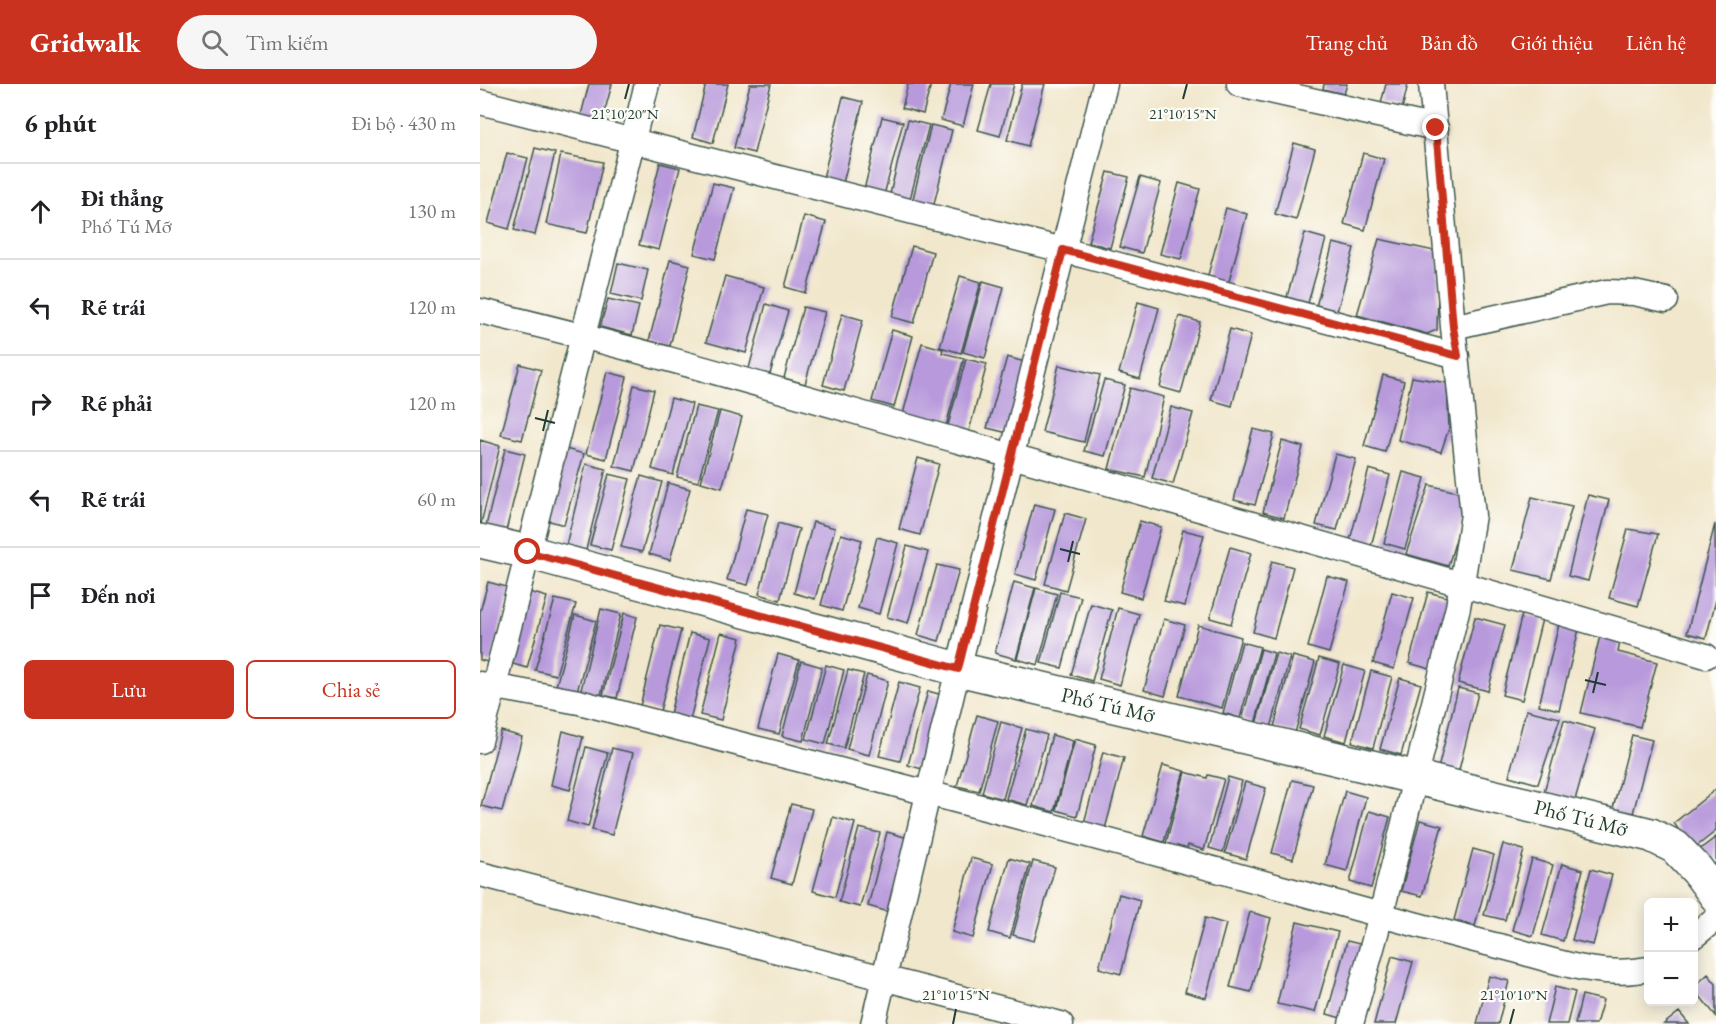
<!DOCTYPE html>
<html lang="vi">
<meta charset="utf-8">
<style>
body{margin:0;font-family:"EB Garamond",serif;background:#f6f6f6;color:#202124}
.controls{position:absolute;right:18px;bottom:18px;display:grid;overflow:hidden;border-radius:9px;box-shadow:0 3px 15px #0003}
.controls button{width:54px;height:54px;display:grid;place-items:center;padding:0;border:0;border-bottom:2px solid #e0e0e0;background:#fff;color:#202124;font:30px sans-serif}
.stop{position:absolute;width:18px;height:18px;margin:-14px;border:4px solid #c8321e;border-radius:50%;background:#fff}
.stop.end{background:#c8321e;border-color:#fff;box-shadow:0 2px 6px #0008}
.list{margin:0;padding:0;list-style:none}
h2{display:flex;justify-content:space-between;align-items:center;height:78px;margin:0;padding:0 24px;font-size:26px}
h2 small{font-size:20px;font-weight:400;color:#757577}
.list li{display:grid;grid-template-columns:39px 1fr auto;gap:18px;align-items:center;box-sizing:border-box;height:96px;padding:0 24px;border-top:2px solid #e0e0e0}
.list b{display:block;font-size:22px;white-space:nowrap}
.list p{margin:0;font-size:20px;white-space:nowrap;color:#757577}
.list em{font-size:20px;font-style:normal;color:#757577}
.actions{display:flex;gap:12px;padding:18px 24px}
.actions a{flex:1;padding:14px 0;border:2px solid #c8321e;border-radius:9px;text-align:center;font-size:21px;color:#c8321e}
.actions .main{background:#c8321e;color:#fff}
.icon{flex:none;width:33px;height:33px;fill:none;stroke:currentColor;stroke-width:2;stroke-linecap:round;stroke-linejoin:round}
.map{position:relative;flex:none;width:1236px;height:940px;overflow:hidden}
header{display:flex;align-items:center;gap:36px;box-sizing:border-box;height:84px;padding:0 30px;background:#c8321e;color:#fff}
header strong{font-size:28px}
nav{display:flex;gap:33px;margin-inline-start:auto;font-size:21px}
.search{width:420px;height:54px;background:#f6f6f6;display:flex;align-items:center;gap:15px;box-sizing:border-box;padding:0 21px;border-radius:33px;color:#757577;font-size:22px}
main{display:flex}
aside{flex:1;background:#fff}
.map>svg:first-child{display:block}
</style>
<header>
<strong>Gridwalk</strong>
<div class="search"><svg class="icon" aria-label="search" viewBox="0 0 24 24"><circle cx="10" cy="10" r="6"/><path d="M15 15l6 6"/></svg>Tìm kiếm</div>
<nav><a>Trang chủ</a><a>Bản đồ</a><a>Giới thiệu</a><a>Liên hệ</a></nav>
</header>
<main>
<aside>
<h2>6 phút<small>Đi bộ · 430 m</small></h2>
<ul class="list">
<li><svg class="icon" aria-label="ahead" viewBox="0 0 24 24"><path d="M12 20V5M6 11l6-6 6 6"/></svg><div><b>Đi thẳng</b><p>Phố Tú Mỡ</p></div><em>130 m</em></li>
<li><svg class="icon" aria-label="left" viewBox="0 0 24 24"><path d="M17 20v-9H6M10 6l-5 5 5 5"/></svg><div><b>Rẽ trái</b></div><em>120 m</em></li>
<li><svg class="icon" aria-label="right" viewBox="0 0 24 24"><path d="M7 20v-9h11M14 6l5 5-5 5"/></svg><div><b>Rẽ phải</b></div><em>120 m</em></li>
<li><svg class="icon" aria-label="left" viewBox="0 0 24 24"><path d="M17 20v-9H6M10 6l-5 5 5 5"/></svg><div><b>Rẽ trái</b></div><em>60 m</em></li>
<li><svg class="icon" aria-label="arrive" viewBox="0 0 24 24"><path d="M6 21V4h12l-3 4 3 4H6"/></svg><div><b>Đến nơi</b></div></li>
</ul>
<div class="actions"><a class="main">Lưu</a><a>Chia sẻ</a></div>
</aside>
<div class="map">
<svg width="1236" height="940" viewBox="0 0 1236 940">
<rect width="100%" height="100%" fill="#fdfcf7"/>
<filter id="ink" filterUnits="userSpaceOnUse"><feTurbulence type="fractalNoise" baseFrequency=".0167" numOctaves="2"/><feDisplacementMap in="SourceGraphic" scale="12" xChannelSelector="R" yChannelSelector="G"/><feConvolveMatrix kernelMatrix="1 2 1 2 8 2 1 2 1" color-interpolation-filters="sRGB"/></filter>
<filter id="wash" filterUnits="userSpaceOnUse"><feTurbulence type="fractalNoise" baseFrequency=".008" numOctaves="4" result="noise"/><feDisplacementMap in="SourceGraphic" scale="24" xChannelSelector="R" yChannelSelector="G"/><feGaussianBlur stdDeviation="1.35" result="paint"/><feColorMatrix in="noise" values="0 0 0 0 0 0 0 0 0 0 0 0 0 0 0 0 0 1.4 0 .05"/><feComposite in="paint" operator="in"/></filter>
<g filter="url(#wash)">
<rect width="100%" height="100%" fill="#f1e7cc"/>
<g id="blocks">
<!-- building -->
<path fill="#b89adc" d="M109 0H132L121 41 100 35Z
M226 0H248L233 59 213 53Z
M270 0H291L274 69 254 64Z
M428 0H451L443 30 422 24Z
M471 0H494L483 42 461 36Z
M511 0H534L520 52 498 46Z
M542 0H565L548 62 527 56Z
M844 0H867L864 10 843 5Z
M906 0H928L922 25 901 19Z
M363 13 383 18 363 99 343 94Z
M402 33 423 38 402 119 382 114Z
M428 36 449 41 428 123 408 118Z
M451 41 472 46 452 128 431 123Z
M814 59 835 65 816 136 795 130Z
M55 64 75 69 55 151 34 146Z
M27 69 48 74 29 145 8 139Z
M883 69 904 75 885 146 864 140Z
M81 70 123 78 107 149 66 140Z
M180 79 200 84 179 166 159 161Z
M628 88 649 93 630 164 608 158Z
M660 93 681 99 662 169 640 163Z
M233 99 254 104 235 175 214 170Z
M699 99 720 105 701 175 680 170Z
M746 124 767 130 748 201 727 195Z
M324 132 346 138 326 209 305 203Z
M825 149 846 155 826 226 805 220Z
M899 155 959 168 957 246 947 250 877 231Z
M853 159 874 164 855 235 834 230Z
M432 162 453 168 434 239 412 233Z
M190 176 210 181 190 262 169 257Z
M138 179 168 186 161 217 131 210Z
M245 192 284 203 266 269 226 258Z
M480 192 501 198 481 269 460 263Z
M503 197 524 203 505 274 483 268Z
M128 215 159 222 152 251 120 243Z
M658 218 679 224 660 295 639 289Z
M286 220 308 227 288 297 267 292Z
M323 223 345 228 325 300 304 294Z
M362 230 383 236 364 307 343 301Z
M699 232 720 238 701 309 680 303Z
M750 245 771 251 752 322 731 316Z
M412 246 433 252 414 323 392 317Z
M442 259 463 265 462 269 484 274 465 346 423 330Z
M527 273 548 279 528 349 507 344Z
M486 275 507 280 488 351 467 345Z
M40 280 61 286 42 356 21 351Z
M579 281 620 291 604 358 562 348Z
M127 288 147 293 126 375 106 370Z
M903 291 924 297 905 368 884 362Z
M932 293 967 299 969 344 961 368 918 356Z
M624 296 645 301 625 372 604 367Z
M154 301 174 306 154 387 134 382Z
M650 304 684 313 665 393 629 385Z
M191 314 212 320 193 391 172 385Z
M216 322 238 327 218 398 197 393Z
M691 323 713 329 693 400 672 394Z
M240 327 262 333 242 404 221 398Z
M773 345 794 350 775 421 754 416Z
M0 356 20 362 1 440H0Z
M802 357 823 363 804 434 783 428Z
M82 364 104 370 84 441 63 435Z
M25 365 45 370 25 451 5 446Z
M855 370 876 375 857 446 836 441Z
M438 374 459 380 440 451 419 445Z
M106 380 126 385 106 466 86 461Z
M889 385 910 391 891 462 870 456Z
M923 388 945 394 925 465 904 459Z
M129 390 150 395 131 466 110 461Z
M161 392 182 398 162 468 141 463Z
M188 399 210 405 190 476 169 470Z
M949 401 989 411 968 482 926 470Z
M1108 411 1129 416 1108 497 1088 492Z
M1052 413 1092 422 1071 495 1033 486Z
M554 420 575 425 556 496 535 490Z
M266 425 288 430 268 501 247 496Z
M585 429 606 435 586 506 565 500Z
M660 437 681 443 661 514 640 508Z
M333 438 355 444 335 515 314 509Z
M298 439 319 445 300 516 279 510Z
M1235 440 1236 516 1226 554 1207 549Z
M1148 445 1178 450 1158 522 1129 514Z
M703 446 724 451 705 522 684 517Z
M361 450 382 456 362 527 341 521Z
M397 453 418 459 399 530 378 524Z
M427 462 448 468 428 539 407 533Z
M750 463 771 469 751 540 730 534Z
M792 477 813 483 794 554 773 548Z
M457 481 479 486 459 557 438 551Z
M847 492 869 498 849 569 828 563Z
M8 498 30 504 11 579 0 576V528Z
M534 498 555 504 536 575 515 569Z
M556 504 577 510 558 581 537 575Z
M46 507 67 513 47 584 26 578Z
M580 508 601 513 582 584 561 579Z
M912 508 934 514 914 585 893 579Z
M948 508 970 514 950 585 929 579Z
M75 515 96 520 76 591 55 586Z
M611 520 632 526 612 597 591 591Z
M638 524 659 530 640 601 619 595Z
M121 525 141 530 121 611 101 606Z
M144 529 157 533 137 614 123 611Z
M1042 530 1062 535 1042 616 1022 611Z
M95 531 116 537 97 608 76 602Z
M995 533 1025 541 1008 607 978 599Z
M684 535 705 541 685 612 664 606Z
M1079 540 1099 545 1079 626 1059 621Z
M180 541 201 546 180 627 160 622Z
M718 541 761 553 742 624 699 612Z
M1121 548 1141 553 1138 568 1177 578 1160 643 1101 629Z
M210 549 230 554 210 636 190 630Z
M241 549 261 554 241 636 220 631Z
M762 558 780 563 760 634 743 629Z
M781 565 794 569 775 640 762 636Z
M796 569 810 573 791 644 776 640Z
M298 570 319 576 299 650 278 645Z
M813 572 835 578 815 649 794 643Z
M839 574 860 580 840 651 819 645Z
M321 577 342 583 323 657 302 652Z
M346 581 364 586 345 660 326 655Z
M864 581 885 587 866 658 844 652Z
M368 586 384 590 364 664 348 660Z
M891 587 912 593 893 664 872 658Z
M387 591 408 597 389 671 367 665Z
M920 594 941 600 921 671 900 665Z
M419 598 440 604 420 677 399 672Z
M978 604 998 609 978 690 958 685Z
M448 607 469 613 449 687 428 681Z
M1046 626 1080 634 1058 700 1029 692Z
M497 631 518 637 499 707 477 702Z
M1084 636 1115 645 1095 716 1064 708Z
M521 638 542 644 523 715 502 709Z
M546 645 567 651 547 721 526 715Z
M21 647 42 653 22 727 1 722Z
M83 647 103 653 90 706 71 701Z
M572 651 593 657 574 728 553 722Z
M1152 651 1172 656 1151 737 1131 732Z
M595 655 616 661 597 732 576 726Z
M106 663 128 669 108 743 87 737Z
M132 664 153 669 132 751 112 746Z
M623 668 644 674 625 745 604 739Z
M683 681 704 687 684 758 663 752Z
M705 688 727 694 728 691 744 695 724 766 708 761 707 765 686 759Z
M748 693 762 697 743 768 729 764Z
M812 696 833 701 813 775 792 769Z
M765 698 786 704 766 775 745 769Z
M1236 705V747L1212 766 1194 739Z
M865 707 886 713 867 787 845 781Z
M311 720 332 725 312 800 291 794Z
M889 727 910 733 891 804 870 798Z
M353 733 375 739 355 813 333 807Z
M940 736 962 742 942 812 921 807Z
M379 744 400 749 380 823 359 818Z
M407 748 428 754 409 828 388 822Z
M1236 753V779L1231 782 1219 766Z
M1023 760 1044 766 1025 836 1004 831Z
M993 765 1014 771 995 842 974 836Z
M491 774 513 780 493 854 472 848Z
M529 774 550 780 530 854 509 848Z
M1052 775 1073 781 1053 852 1032 846Z
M553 777 575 783 554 857 533 851Z
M1082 780 1103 786 1083 857 1062 851Z
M1111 785 1132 791 1113 861 1092 856Z
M639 810 660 816 641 890 619 884Z
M770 828 791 834 771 908 750 903Z
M725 834 746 840 726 914 705 908Z
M817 838 858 848 835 928 797 920Z
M867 857 888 862 868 936 847 930Z
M912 872 933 878 916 940H894Z
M1228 890 1236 900V932L1214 905V903Z
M1009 892 1029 897 1018 940H997Z
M1075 903 1095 908 1087 940H1066Z
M1102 911 1123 916 1116 940H1095Z
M1199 928 1209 940H1184Z"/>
</g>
</g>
<g filter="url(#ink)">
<use href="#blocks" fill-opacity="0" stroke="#3e564b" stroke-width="1.5"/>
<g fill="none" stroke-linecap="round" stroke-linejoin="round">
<defs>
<path id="minor" d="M759 0 956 44
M0 18 583 166 977 272
M0 227C162 265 322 313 482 358 731 428 979 498 1226 572
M973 243 1127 208 1154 209 1186 216
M0 600 99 618C334 680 569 739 802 804 877 824 952 846 1027 864 1072 876 1122 895 1168 885
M0 657 167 0
M0 790 581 940
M1214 852 1236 834
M393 940 478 585 625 0
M871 940 901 831 978 523 993 431 973 243 951 0"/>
<path id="secondary" d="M0 457 48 468 478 585 892 683 1171 751 1195 763 1217 786 1236 812"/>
</defs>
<!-- minor casing -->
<use href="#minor" stroke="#3e564b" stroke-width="27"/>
<!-- secondary casing -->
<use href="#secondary" stroke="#3e564b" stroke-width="36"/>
<!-- minor -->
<use href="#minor" stroke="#fff" stroke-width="24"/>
<!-- secondary -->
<use href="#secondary" stroke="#fff" stroke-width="33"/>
</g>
</g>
<g fill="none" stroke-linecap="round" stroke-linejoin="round" filter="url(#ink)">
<!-- route -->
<path stroke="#c8321e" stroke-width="8" d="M48 468 478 585 583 166 978 272 973 243 956 44"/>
</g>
<!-- ticks -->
<path fill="none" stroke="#1f3d34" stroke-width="2" d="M145 15 149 0M703 15 707 0M55 334 75 339M63 347 68 326M580 465 600 470M588 478 593 457M1105 596 1126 601M1113 609 1118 588M473 940 476 925M1030 940 1034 925"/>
<g text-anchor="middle" stroke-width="4.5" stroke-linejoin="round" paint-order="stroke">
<!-- street labels -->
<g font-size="21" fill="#1f3d34" stroke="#fdfcf7">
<text transform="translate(628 621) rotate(13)" y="7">Phố Tú Mỡ</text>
<text transform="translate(1101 734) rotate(14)" y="7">Phố Tú Mỡ</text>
</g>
</g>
<g font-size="15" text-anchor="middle" fill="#1f3d34" stroke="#fdfcf7" stroke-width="4.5" stroke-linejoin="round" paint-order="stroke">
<text x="145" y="35">21°10'20"N</text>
<text x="703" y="35">21°10'15"N</text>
<text x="476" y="916">21°10'15"N</text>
<text x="1034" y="916">21°10'10"N</text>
</g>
</svg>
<div class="controls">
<button>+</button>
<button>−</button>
</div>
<div class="stop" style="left:48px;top:468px"></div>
<div class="stop end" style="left:956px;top:44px"></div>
</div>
</main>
